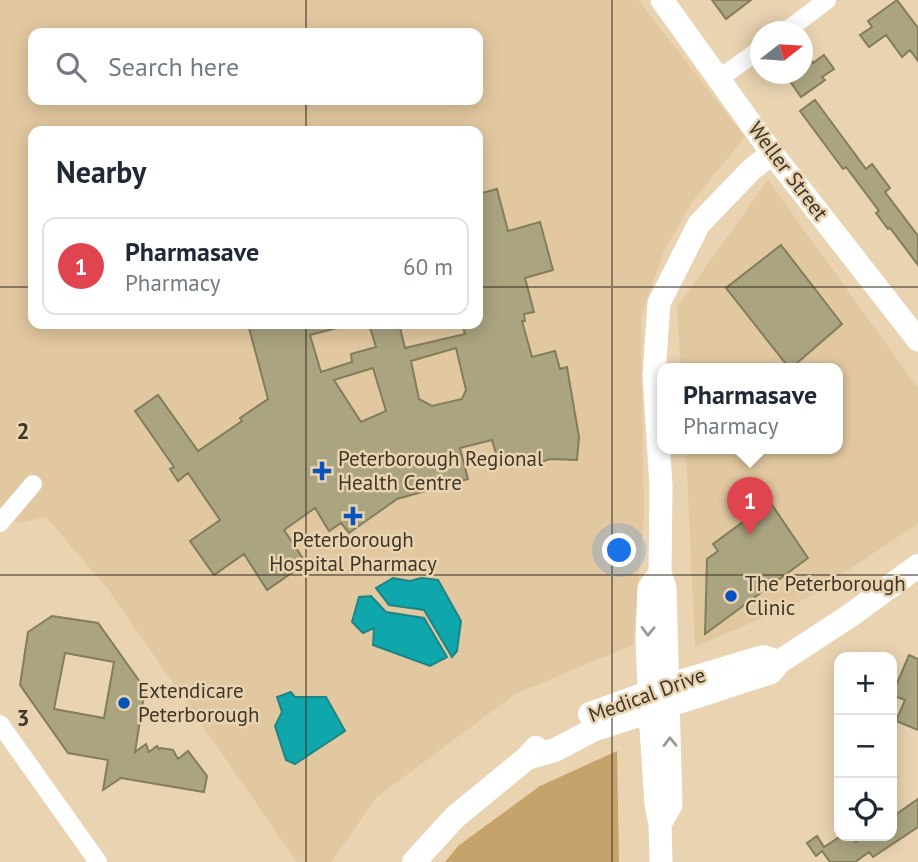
<!DOCTYPE html>
<meta charset="utf-8">
<style>
body{margin:0;font-family:"PT Sans",sans-serif;background:#f6f6f7;color:#1f2937}
.controls{position:absolute;right:21px;bottom:21px;display:grid;overflow:hidden;border-radius:14px;box-shadow:0 4px 18px #0003}
.controls button{width:63px;height:63px;display:grid;place-items:center;padding:0;border:0;border-bottom:2px solid #e0e1e3;background:#fff;color:#1f2937;font:35px sans-serif}
.compass{position:absolute;left:750px;top:21px;width:63px;height:63px;border-radius:50%;background:#fff;box-shadow:0 4px 18px #0003;rotate:73deg}
.you{position:absolute;left:620px;top:551px;width:24px;height:24px;margin:-18px;border:5px solid #fff;border-radius:50%;background:#1a73e8;box-shadow:0 0 0 10px #1a73e833}
.badge{display:grid;place-items:center;width:46px;height:46px;border-radius:50%;background:#d93025;color:#fff;font-size:23px;font-weight:700}
.pin{position:absolute;translate:-50% -58px;filter:drop-shadow(0 2px 4px #0008)}
.pin::after{content:'';position:absolute;top:37px;width:24px;height:21px;background:inherit;clip-path:polygon(0 0,100% 0,50% 100%)}
.popup{position:absolute;left:657px;top:363px;width:186px;height:91px;box-sizing:border-box;display:grid;place-content:center;border-radius:14px;background:#fff;filter:drop-shadow(0 2px 5px #0005);font-size:23px;white-space:nowrap;color:#747a83}
.popup b{font-size:26px;color:#1f2937}
.popup::after{content:'';position:absolute;left:50%;top:100%;margin-left:-14px;border:14px solid transparent;border-top-color:#fff}
.list{margin:0;padding:0;list-style:none}
h2{display:flex;justify-content:space-between;align-items:center;height:91px;margin:0;padding:0 28px;font-size:30px}
h2 small{font-size:23px;font-weight:400;color:#747a83}
.list li{display:grid;grid-template-columns:46px 1fr auto;gap:21px;align-items:center;box-sizing:border-box;height:98px;margin:0 14px 14px;padding:0 14px;border:2px solid #e0e1e3;border-radius:14px}
.list b{display:block;font-size:26px;white-space:nowrap}
.list p{margin:0;font-size:23px;white-space:nowrap;color:#747a83}
.list em{font-size:23px;font-style:normal;color:#747a83}
.icon{flex:none;width:38px;height:38px;fill:none;stroke:currentColor;stroke-width:2;stroke-linecap:round;stroke-linejoin:round}
.map{position:relative;flex:none;width:918px;height:862px;overflow:hidden}
.search{position:absolute;background:#fff;box-shadow:0 4px 18px #0003;left:28px;top:28px;width:455px;height:77px;display:flex;align-items:center;gap:18px;box-sizing:border-box;padding:0 24px;border-radius:14px;color:#747a83;font-size:26px}
.panel{position:absolute;background:#fff;box-shadow:0 4px 18px #0003;left:28px;top:126px;width:455px;height:203px;border-radius:14px}
.map>svg:first-child{display:block}
</style>
<div class="map">
<svg width="918" height="862" viewBox="0 0 918 862">
<rect width="100%" height="100%" fill="#e9d3b1"/>
<!-- built -->
<path fill="#e2c8a0" fill-rule="evenodd" d="M0 0H638L745 137 692 202 663 253 641 317 644 516 633 645 515 694 377 797 331 862H297L108 589 46 517 20 523 0 519ZM33 33H478V100H33ZM33 131H478V324H33Z
M768 180 918 388V523L806 599 695 647 686 449H838V369H681L677 307Z"/>
<!-- green -->
<path fill="#c5a36a" d="M617 751 619 862H445L458 846 540 786Z"/>
<!-- water -->
<path fill="#0fa6ac" stroke="#1d8585" stroke-width="2" d="M421 578 438 580 461 621 457 651 452 657 424 610 389 605 376 588 393 578 410 581Z
M371 596 386 612 424 618 447 657 430 666 373 645 374 628 363 633 352 622 359 597Z
M291 692 295 697H326L345 731 295 764 286 760 275 726 282 712 277 697Z"/>
<!-- building -->
<path fill="#aba480" stroke="#837d5a" stroke-width="2" fill-rule="evenodd" d="M712 0H751L726 19Z
M897 0 918 28V61L910 50 902 57 886 35 869 47 860 35 872 27 868 21Z
M824 55 834 69 822 77 825 80 801 97 785 74H802V66L811 60 813 63Z
M815 100 866 169 872 164 890 188 885 192 918 236V265L890 228 888 229 876 213 879 211 846 167 843 169 800 111Z
M497 189 508 231 540 222 553 270 525 278 534 312 524 314 525 321H522L532 357 555 351 560 369 567 367 579 437 577 460 550 459 535 464 533 458 500 467 492 440 460 448 468 479 397 499 349 533 341 523 329 531 315 508 284 530 306 563 267 590 244 554 214 575 190 541 220 520 188 473 178 481 170 469 174 467 135 411 158 395 198 451 242 421 240 418 268 399 248 324H337V328L310 335 321 372 352 362 351 354 376 347 369 324H399L405 348 465 334 462 324H478V194ZM456 348 466 390 462 399 432 406 419 399 411 361ZM373 368 386 411 361 422 334 380Z
M781 245 842 324 790 369 726 288Z
M770 502 808 558 705 634 707 559 718 551 713 544Z
M52 616 98 623 145 689 135 752 146 744 149 752 157 746 159 749 161 748 173 750 178 759 188 751 207 776 204 792 121 778 103 790 108 760 68 753 20 685 28 632ZM65 653 114 662 104 718 54 709Z
M909 655 918 659V730L896 721 905 700 892 695Z
M918 799V827L873 857 869 852 855 862H830L822 851 816 856 807 843 817 836 824 847 841 836H851L856 842 865 836H892V817Z"/>
<g fill="none" stroke-linecap="round" stroke-linejoin="round">
<!-- minor -->
<path stroke="#fff" stroke-width="18" d="M785 32 827 0
M720 78 760 49
M0 523 33 484
M0 724 98 862"/>
<!-- tertiary -->
<path stroke="#fff" stroke-width="23" d="M662 0 772 153 918 340
M660 573 649 588 647 640 650 712 656 805 660 824 661 862
M660 824 671 805 665 587 660 573 661 486 654 375 659 303 699 224 751 170 772 153"/>
<!-- secondary -->
<path stroke="#fff" stroke-width="24" d="M590 714 670 685 763 657 779 662
M527 758 555 750 595 729 771 672 779 662 851 615 918 566
M414 862 455 817 527 758 536 748"/>
</g>
<!-- one-way arrows -->
<defs><path id="oneway-chevron" d="M-2-3.5L2.5 0L-2 3.5" fill="none" stroke-width="1.6" stroke-linecap="round" stroke-linejoin="round" transform="scale(1.75)"/></defs>
<g stroke="#9f9b94">
<use href="#oneway-chevron" transform="translate(648 631) rotate(91)"/>
<use href="#oneway-chevron" transform="translate(670 742) rotate(-91)"/>
</g>
<!-- grid -->
<path fill="none" stroke="#3f3729" stroke-width="2" stroke-opacity="0.55" d="M306 0V33M612 0V862M306 100V131M0 287H33M478 287H918M306 324V862M0 575H918"/>
<!-- markers -->
<g fill="#0752bc" stroke="#e9d3b1" stroke-width="2.5">
<path d="M318.5 460.5h7v7h7v7h-7v7h-7v-7h-7v-7h7z"/>
<path d="M349.5 505.5h7v7h7v7h-7v7h-7v-7h-7v-7h7z"/>
<circle cx="731" cy="596" r="7"/>
<circle cx="124" cy="703" r="7"/>
</g>
<g text-anchor="middle" stroke-width="5" stroke-linejoin="round" paint-order="stroke">
<!-- street labels -->
<g font-size="21" fill="#3f3729" stroke="#e9d3b1">
<text transform="translate(788 171) rotate(53)" y="7">Weller Street</text>
<text transform="translate(647 695) rotate(-20)" y="7">Medical Drive</text>
</g>
<!-- poi labels -->
<g font-size="21" fill="#3f3729" stroke="#e9d3b1" text-anchor="start">
<text x="338" y="466">Peterborough Regional<tspan x="338" dy="24">Health Centre</tspan></text>
<text x="353" y="547" text-anchor="middle">Peterborough<tspan x="353" dy="24">Hospital Pharmacy</tspan></text>
<text x="745" y="591">The Peterborough<tspan x="745" dy="24">Clinic</tspan></text>
<text x="138" y="698">Extendicare<tspan x="138" dy="24">Peterborough</tspan></text>
</g>
</g>
<g font-size="23" text-anchor="middle" font-weight="bold" fill="#3f3729" stroke="#e9d3b1" stroke-width="5" stroke-linejoin="round" paint-order="stroke">
<text x="23" y="439">2</text>
<text x="23" y="726">3</text>
</g>
</svg>
<div class="controls">
<button>+</button>
<button>−</button>
<button><svg class="icon" aria-label="locate" viewBox="0 0 24 24"><circle cx="12" cy="12" r="6"/><path d="M12 2v4M12 18v4M2 12h4M18 12h4"/></svg></button>
</div>
<svg class="compass" viewBox="-18 -18 36 36"><path d="M0-13l5 13h-10z" fill="#e53935"/><path d="M0 13l5-13h-10z" fill="#747a83"/></svg>
<div class="you"></div>
<div class="pin badge" style="left:750px;top:535px;background:#e0444e">1</div>
<div class="popup"><b>Pharmasave</b>Pharmacy</div>
<div class="search"><svg class="icon" aria-label="search" viewBox="0 0 24 24"><circle cx="10" cy="10" r="6"/><path d="M15 15l6 6"/></svg>Search here</div>
<section class="panel">
<h2>Nearby<small></small></h2>
<ul class="list">
<li><span class="badge" style="background:#e0444e">1</span><div><b>Pharmasave</b><p>Pharmacy</p></div><em>60 m</em></li>
</ul>
</section>
</div>
